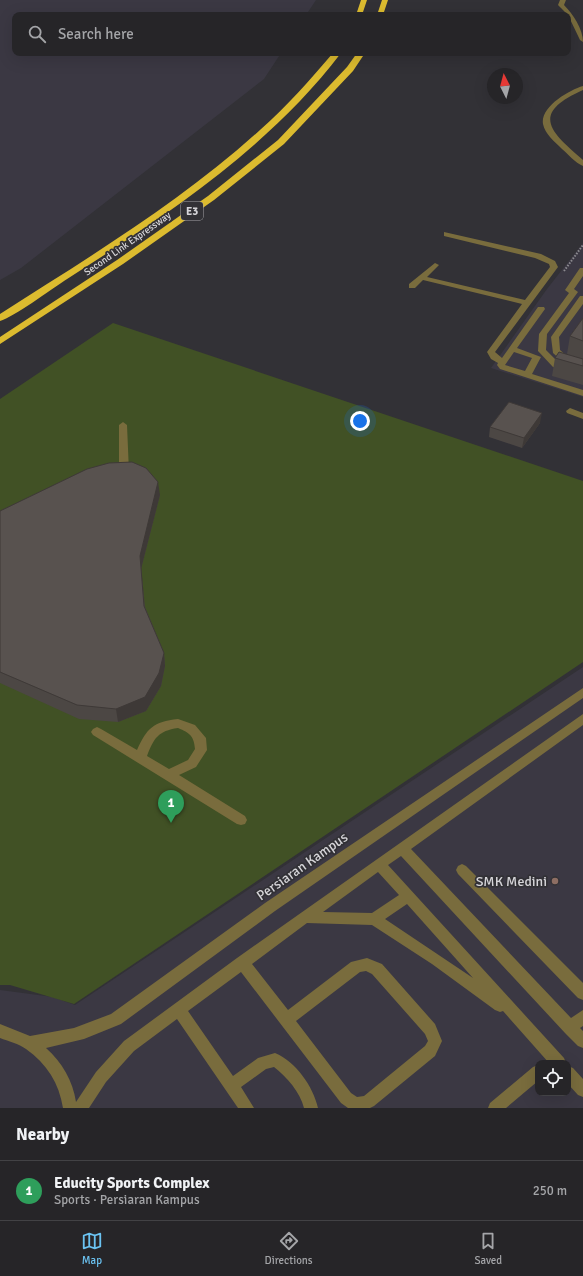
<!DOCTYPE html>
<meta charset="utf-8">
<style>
body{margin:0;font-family:Signika,sans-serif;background:#2e2d30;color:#f1f3f6}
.controls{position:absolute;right:12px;bottom:12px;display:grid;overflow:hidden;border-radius:8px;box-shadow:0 4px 16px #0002}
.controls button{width:36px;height:36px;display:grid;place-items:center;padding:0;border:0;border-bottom:1px solid #424245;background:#262528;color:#f1f3f6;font:20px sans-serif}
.compass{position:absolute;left:487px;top:68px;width:36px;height:36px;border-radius:50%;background:#262528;box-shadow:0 4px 16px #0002;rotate:354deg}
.you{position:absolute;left:360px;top:421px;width:14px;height:14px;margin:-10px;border:3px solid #fff;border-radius:50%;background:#1a73e8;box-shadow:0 0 0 6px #1a73e833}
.badge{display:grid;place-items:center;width:26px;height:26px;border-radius:50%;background:#6bc3f2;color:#fff;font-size:13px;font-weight:700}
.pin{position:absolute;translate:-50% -33px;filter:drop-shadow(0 1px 2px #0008)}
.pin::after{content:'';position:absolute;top:21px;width:14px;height:12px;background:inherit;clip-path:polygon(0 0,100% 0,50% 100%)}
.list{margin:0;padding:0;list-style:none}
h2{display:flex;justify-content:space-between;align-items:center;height:52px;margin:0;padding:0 16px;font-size:17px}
h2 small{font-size:13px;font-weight:400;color:#a4a5a8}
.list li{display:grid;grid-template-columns:26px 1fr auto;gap:12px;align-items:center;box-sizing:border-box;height:60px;padding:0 16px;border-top:1px solid #424245}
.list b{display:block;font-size:15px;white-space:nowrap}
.list p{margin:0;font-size:13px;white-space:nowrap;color:#a4a5a8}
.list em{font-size:13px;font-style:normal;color:#a4a5a8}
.icon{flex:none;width:22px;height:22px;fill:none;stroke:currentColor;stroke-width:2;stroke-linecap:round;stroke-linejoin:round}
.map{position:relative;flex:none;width:583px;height:1108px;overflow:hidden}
.search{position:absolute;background:#262528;box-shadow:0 4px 16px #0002;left:12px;right:12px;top:12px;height:44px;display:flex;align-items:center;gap:10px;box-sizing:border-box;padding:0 14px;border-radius:8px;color:#a4a5a8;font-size:15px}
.sheet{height:112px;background:#262528}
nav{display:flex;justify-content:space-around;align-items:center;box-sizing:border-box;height:56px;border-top:1px solid #424245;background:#262528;font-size:11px;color:#a4a5a8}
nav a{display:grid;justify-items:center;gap:2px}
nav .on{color:#6bc3f2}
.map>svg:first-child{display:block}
</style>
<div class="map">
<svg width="583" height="1108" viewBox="0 0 583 1108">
<rect width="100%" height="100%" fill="#323136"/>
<!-- built -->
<path fill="#3b3843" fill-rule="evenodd" d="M0 0H316L306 15H15V53H281L264 79 21 268 0 280Z
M583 243V397L491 368 547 289Z
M583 667V1108H0V990L53 997 75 1005ZM538 1063H568V1093H538Z"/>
<!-- green -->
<path fill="#415125" d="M113 323 583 481V662L74 1004 10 985H0V399Z"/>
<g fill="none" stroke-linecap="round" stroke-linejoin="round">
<!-- path -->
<path stroke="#8b8a8f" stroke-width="2" stroke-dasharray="1.5 1.5" stroke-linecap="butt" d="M564 271 583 245"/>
<!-- minor -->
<path fill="#796c3d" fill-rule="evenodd" d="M560 0H566L564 5C573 14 583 29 583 42L580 40 568 15 558 5Z
M583 86V90C529 114 551 132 583 160V166C575 163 568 154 562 149 555 142 545 134 543 124 540 107 569 90 583 86Z
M444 232 541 254 555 261 558 267 495 352 502 358 538 307H544L545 309 517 348 541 357 532 374 583 390V396L500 369 497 365 498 363 491 359 487 352 522 304 423 280 415 288H409V284L435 263 439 265 427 277 525 300 550 267 549 264 535 258 444 236ZM514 352 532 358 525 371 505 365Z
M580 268H583V276L574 289 578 292 547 334 546 350 559 363 583 371V377L553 367 538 351 539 334 569 293 565 290Z
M580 296H583V304L559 337 560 350 569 358 583 362V368L563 362 553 353 551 337Z
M570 408 583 413V419L567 413 566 411Z
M123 422 127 425 129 472 124 475 119 472V425Z
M583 688V698L275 911 121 1024 84 1039 46 1048C62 1062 73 1081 76 1102L96 1072 124 1041 237 958 583 714V725L411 849 571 1018 583 1010V1026L580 1028 583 1031V1048L578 1046 565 1033 401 856 388 865 564 1058 566 1063H549L503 1011 500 1012 495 1010 432 964 372 925 307 923 252 964 288 1010 351 962 367 958 382 964 435 1024 442 1041 435 1056 374 1106 370 1108H348L341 1103 241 972 188 1011 233 1076 258 1058 275 1053C296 1062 313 1086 318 1108H304C300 1092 287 1077 274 1067L266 1069 241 1087 254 1108H238L177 1019 134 1051 106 1082 89 1108H63C59 1083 47 1064 26 1049 19 1044 8 1041 0 1038V1024L30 1036 74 1028 111 1014 265 903ZM378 872 399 895 372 913 323 912ZM407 904 473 978 385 919ZM366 971 372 974 425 1034 428 1041 425 1046 364 1096 357 1097 351 1093 296 1021 360 972Z
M178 719 195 725 206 738 207 750 196 767 179 775 245 816 247 820 245 824 241 825 237 824 93 735 91 732 93 729 97 727 101 729 137 750C147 728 153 722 178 719ZM178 728C190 733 194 736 195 749L188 760 169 769 147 756C154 738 158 731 178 728Z
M462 864 466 866 583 983V1000L578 998 458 874 456 870 458 866Z
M538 1065V1081L506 1108H488L490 1103 533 1067Z
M568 1066 573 1068 583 1079V1097L578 1095 568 1084Z"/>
<!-- highway -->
<path fill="#dcbb2f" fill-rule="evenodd" d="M361 0H367L362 15H356Z
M382 0H388L383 15H377Z
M333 53H341C268 149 164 217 64 281 50 290 14 317 0 321V314C89 257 181 202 260 130 287 106 310 80 333 53Z
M357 53H365L353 71 284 144 214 200 123 264 0 344V337L117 260 208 196 278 140 347 67Z"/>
</g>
<!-- wall -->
<path fill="#4c4744" d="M583 318V385L552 376 555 358 567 354 570 336Z
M540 423 522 448 489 437 490 427Z
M160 495 141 569 145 607 164 653 165 666 161 686 146 711 118 722 79 719 0 683V511Z"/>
<!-- shaded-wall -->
<path fill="#3e3937" d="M542 413 540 423 522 448 524 438Z
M158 482 160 495 141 569 146 619 140 556Z
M164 653 165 666 161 686 146 711 118 722 116 709Z"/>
<!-- building -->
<path fill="#58524f" stroke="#3e3937" d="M583 318V341L570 336Z
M559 352 583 359V366L555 358Z
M509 402 542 413 524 438 490 427Z
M132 462 146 468 158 482 140 556 144 606 164 653 159 673 145 697 116 709 77 705 0 672V511L87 469 109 463Z"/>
<!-- markers -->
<circle fill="#8d6e63" stroke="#323136" stroke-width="1.5" cx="555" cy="881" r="4"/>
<g text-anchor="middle" stroke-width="3.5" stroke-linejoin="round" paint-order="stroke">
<!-- far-street labels -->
<g font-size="10" fill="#d6d5d9" stroke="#323136">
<text transform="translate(127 243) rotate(-35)" y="4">Second Link Expressway</text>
</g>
<!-- shield labels -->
<rect fill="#323136" stroke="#a5a4a8" stroke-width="1" x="181" y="202" width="22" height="18" rx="3"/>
<g font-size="11" font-weight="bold" fill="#d6d5d9">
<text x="192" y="215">E3</text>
</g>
<!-- near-street labels -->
<g font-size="14" fill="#d6d5d9" stroke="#323136">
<text transform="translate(302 866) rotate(-35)" y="5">Persiaran Kampus</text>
</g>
<!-- near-poi labels -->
<g font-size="14" fill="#d6d5d9" stroke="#323136" text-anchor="end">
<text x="547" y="886">SMK Medini</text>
</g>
</g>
</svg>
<div class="controls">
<button><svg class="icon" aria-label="locate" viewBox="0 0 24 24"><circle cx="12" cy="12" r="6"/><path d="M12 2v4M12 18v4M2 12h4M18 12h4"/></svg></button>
</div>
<svg class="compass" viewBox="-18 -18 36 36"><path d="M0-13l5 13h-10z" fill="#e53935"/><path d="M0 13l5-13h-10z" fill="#a4a5a8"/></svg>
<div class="you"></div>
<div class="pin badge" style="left:171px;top:823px;background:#2e9e5b">1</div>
<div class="search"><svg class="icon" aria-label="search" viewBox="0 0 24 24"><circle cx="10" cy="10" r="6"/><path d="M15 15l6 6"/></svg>Search here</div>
</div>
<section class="sheet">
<h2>Nearby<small></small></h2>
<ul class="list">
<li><span class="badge" style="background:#2e9e5b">1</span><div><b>Educity Sports Complex</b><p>Sports · Persiaran Kampus</p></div><em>250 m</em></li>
</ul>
</section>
<nav>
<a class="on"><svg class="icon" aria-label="map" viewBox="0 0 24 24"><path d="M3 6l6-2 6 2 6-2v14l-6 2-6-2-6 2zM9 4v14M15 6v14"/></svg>Map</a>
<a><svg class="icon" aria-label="directions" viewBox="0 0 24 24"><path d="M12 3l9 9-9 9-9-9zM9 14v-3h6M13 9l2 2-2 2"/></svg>Directions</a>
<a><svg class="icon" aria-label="saved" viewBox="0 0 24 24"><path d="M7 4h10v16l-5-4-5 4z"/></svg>Saved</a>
</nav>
